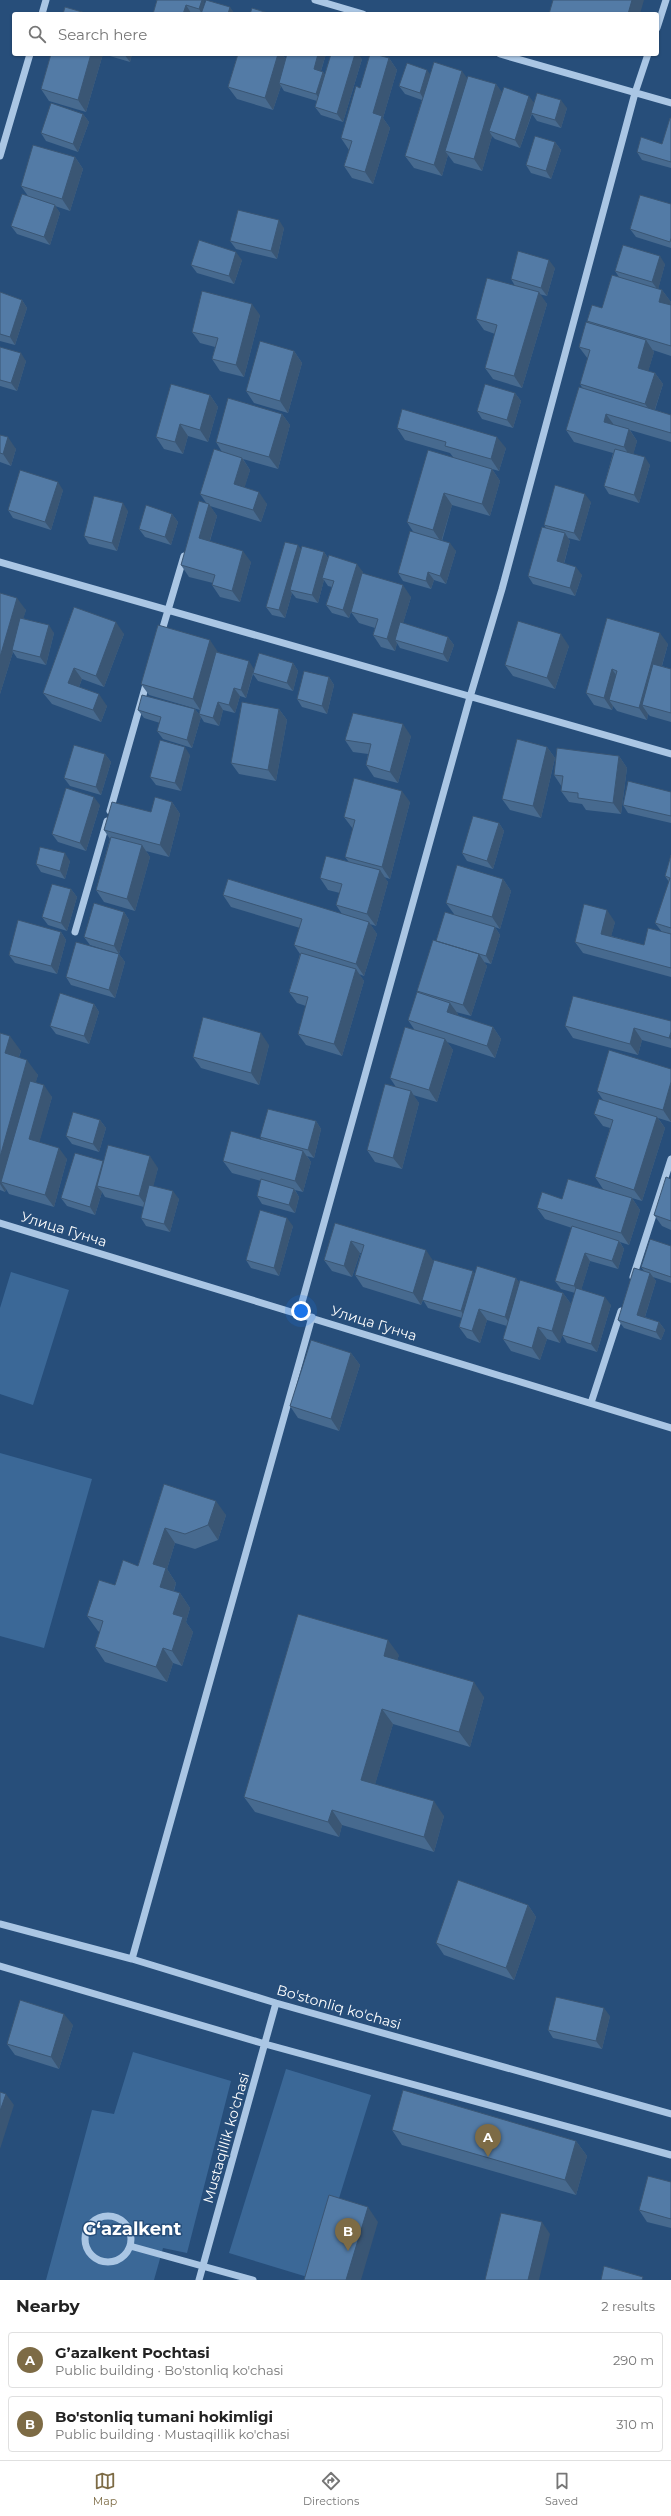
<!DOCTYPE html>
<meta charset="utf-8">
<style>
body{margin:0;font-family:Montserrat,sans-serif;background:#f2f2f2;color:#222}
.you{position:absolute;left:301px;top:1311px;width:14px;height:14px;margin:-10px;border:3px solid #fff;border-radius:50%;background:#1a73e8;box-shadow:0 0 0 6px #1a73e833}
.badge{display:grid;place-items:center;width:26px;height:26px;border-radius:50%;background:#7d6b45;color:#fff;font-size:13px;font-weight:700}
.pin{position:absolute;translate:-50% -33px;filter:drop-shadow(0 1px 2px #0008)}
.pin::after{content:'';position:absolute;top:21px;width:14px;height:12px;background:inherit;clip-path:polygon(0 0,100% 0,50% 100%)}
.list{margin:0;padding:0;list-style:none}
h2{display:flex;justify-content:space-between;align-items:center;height:52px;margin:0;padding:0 16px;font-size:17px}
h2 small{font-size:13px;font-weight:400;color:#767676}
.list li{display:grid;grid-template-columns:26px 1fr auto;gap:12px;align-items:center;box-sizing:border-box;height:56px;margin:0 8px 8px;padding:0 8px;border:1px solid #e0e0e0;border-radius:4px}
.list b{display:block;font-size:15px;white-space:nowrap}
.list p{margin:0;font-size:13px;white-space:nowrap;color:#767676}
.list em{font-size:13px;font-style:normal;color:#767676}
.icon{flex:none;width:22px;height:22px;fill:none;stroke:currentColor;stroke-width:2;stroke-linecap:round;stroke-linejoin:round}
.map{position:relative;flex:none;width:671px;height:2280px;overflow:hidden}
.search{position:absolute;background:#fff;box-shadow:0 1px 3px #0004;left:12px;right:12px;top:12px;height:44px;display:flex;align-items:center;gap:10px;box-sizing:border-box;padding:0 14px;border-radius:4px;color:#767676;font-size:15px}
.sheet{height:180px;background:#fff}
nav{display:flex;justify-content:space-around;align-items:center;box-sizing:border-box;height:56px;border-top:1px solid #e0e0e0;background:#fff;font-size:11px;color:#767676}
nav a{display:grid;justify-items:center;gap:2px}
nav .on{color:#7d6b45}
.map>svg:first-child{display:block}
</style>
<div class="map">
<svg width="671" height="2280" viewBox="0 0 671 2280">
<rect width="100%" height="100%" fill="#274e7a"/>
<!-- green -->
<path fill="#3b6897" d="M11 1272 69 1290 33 1405 0 1394V1308Z
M0 1453 92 1479 44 1648 0 1636Z
M133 2052 231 2081 187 2253 163 2248 154 2280H46L92 2110 114 2114Z
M286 2069 371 2095 314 2279 229 2253Z"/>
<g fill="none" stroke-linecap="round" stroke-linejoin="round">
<!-- minor -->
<path stroke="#aac6e4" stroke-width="7" d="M315 0 363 14
M42 14 46 0
M657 28 666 0
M500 54 671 103
M0 156 30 54
M0 562 671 754
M161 634 184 556
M110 811 147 681
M75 932 107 821
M0 1223 671 1428
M633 1277 671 1159
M299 1313 470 697 502 589 635 93 648 54
M591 1403 621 1311
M0 1924 132 1959 276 2003 671 2114
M132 1959 312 1317
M0 1966 265 2044 671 2155
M85 2239a23 23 0 1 1 46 0a23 23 0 1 1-46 0Z
M130 2246 253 2280
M199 2280 276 2003"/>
</g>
<!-- wall -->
<path fill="#476a8f" d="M157 0 235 14H194L191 13V14H153Z
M51 54H132L130 62 103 54 86 112 49 101 41 89Z
M238 54H282L286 59 287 54H326L321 71 323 72 325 75 362 59 343 122 321 115 315 107 317 101 284 91 281 86 273 110 237 99 228 87Z
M389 58 397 70 383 118 390 128 373 184 352 178 344 166 349 150 341 138 360 88Z
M430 74 468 79 496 84 502 93 534 102 567 108 561 128 537 121 532 114 520 148 495 139 492 136 482 171 454 163 448 155 442 176 414 168 405 156 422 100 405 94 399 86Z
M83 114 89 122 78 152 46 141 41 133Z
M671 118V168L642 160 637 152 662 144Z
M555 142 561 150 551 179 531 173 526 165Z
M75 157 83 169 70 211 55 206 60 213 50 245 17 234 11 226 28 196 21 186Z
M671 204V248L636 237 630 229Z
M284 228 277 259 236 249 230 241Z
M242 260 234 284 197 273 191 265Z
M665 264 658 289 662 290 671 302 670 305H671V356L653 350 654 352 648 371 655 373 663 384 655 410 671 415V442L630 430 637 441 633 454 650 465 639 503 609 494 604 486 613 453 574 442 566 430 583 389 580 384 588 359 579 347 588 323 587 321 602 308 619 277 615 271Z
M555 268 547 296 539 294 547 304 522 388 493 379 485 368 495 334 484 330 476 319 515 286 511 279Z
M0 292 22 300 27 308 15 345 0 341Z
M260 315 244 377 220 371 212 359 215 347 200 343 192 332Z
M0 347 26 361 17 391 0 386Z
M294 351 302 363 288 413 254 403 246 391Z
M515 393 521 401 513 428 482 419 477 411Z
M210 395 218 407 208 442 188 436 183 454 164 449 156 437Z
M282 414 290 425 278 469 243 459 250 470 244 488 267 504 261 522 210 506 217 516 210 541 251 562 240 602 220 597 212 585 213 583 189 577 181 565 207 504 200 494 222 452 216 442Z
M397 428 506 448 499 471 492 469 500 481 490 516 452 505 442 541 456 551 446 584 434 580 431 589 403 581 398 573 414 533 407 522 453 457 450 453 405 440Z
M0 435 16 449 11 466 0 462Z
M63 490 51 530 13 518 8 510Z
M591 502 580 541 568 538 570 541 564 564 582 575 575 596 533 584 528 576 546 528 544 525Z
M128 511 117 551 89 544 84 536Z
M172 514 178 522 171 545 145 537 139 529Z
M301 550 324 552 328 558 363 572V573L411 597 403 623 448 637 454 645 448 662 400 648 397 643 395 651 381 647 373 635 375 628 359 623 351 612 349 618 332 613 326 605 332 587 328 586 324 580 318 603 296 598 292 593 285 618 272 615 266 607Z
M0 593 26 610 23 618 54 633 46 665 17 658 13 652 0 694Z
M74 607 124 634 104 687 82 679 79 687 107 706 101 722 52 704 43 693Z
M607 618 668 644 662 666 671 669V722L650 716 648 714 647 720 617 711 613 706 612 710 594 705 586 693Z
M569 646 555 689 513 676 505 665Z
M218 652 254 669 293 663 298 671 293 691 258 681 253 674 246 698 240 696 235 713 223 710 219 726 204 722 199 714 200 710 149 695 141 684Z
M329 677 334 685 327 714 302 707 297 699Z
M195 709 201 717 192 748 163 739 157 731 160 723 144 718 138 710Z
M279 709 287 720 276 781 239 774 231 763Z
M411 736 398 783 374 777 366 765 368 754 353 752 345 740Z
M547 747 555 758 541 818 510 810 502 799Z
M105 754 111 762 101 795 70 786 64 778Z
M190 755 181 791 156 785 150 777Z
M619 756 627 768 621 814 586 810 582 804 569 802 561 791 562 787 554 775Z
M671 792V823L628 813 623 805Z
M172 802 180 814 169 857 146 851 150 857 135 911 104 902 96 890 110 839 104 830 151 812Z
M410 802 390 879 384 877 388 882 376 926 370 924 377 934 364 976 359 974 364 981 342 1056 306 1045 298 1034 306 1006 297 1003 289 992 300 954 294 945 300 928 231 907 223 895 342 914 336 905 340 893 328 890 320 878 349 862 345 857 353 829 344 817Z
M100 805 86 851 58 842 52 834Z
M499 823 504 831 493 869 467 861 462 853Z
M671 855V977L583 953 575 942 615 922 611 936 644 945 662 932 655 923 669 882 665 876Z
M70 861 65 879 41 872 36 864Z
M503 879 511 891 500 929 495 927 500 935 491 964 484 962 487 966 471 1016 456 1012 458 1014 457 1016 493 1027 501 1039 495 1058 447 1042 453 1050 437 1102 413 1095 419 1103 402 1169 375 1162 367 1150 396 1087 390 1078 414 1029 408 1020 419 993 417 991 436 941 454 914 446 903Z
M71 889 77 897 67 931 48 925 42 917Z
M124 912 129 920 119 954 90 945 84 937Z
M61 932 66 940 57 974 15 963 9 955Z
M119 954 125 962 115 998 71 985 66 977Z
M94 1004 99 1012 89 1044 56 1034 50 1026Z
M671 1021V1048L642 1040 638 1055 573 1038 565 1026Z
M0 1033 21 1051 19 1057 38 1075 35 1083 52 1097 39 1142 67 1159 54 1207 9 1194 6 1189 5 1192 0 1190Z
M269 1045 259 1085 201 1068 193 1057Z
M671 1069V1122L658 1118 665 1128 642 1201 632 1198 640 1210 629 1245 620 1242 624 1249 618 1269 590 1261 581 1290 611 1305 597 1352 567 1343 562 1335 560 1343 547 1339 540 1360 511 1351 503 1339 507 1326 487 1320 480 1343 467 1338 459 1327 462 1318 428 1308 423 1300 421 1305 363 1287 355 1275 361 1253H360L352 1277 332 1271 324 1260 335 1223 434 1261 475 1274 516 1278 519 1283 563 1293 571 1304 575 1293 561 1289 555 1281 572 1228 545 1219 537 1208 562 1199 603 1189 595 1177 610 1128 603 1126 594 1114 603 1100 597 1091Z
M100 1120 106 1128 99 1152 72 1144 66 1136Z
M316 1121 321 1129 314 1158 307 1156 311 1162 303 1192 295 1190 299 1197 295 1213 262 1204 257 1196 261 1181 232 1173 223 1161 262 1140 260 1137Z
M103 1161V1162L158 1168 153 1186 179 1199 170 1232 146 1226 141 1218 144 1207 105 1197 102 1192 95 1215 67 1206 61 1198Z
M671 1179V1230L662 1226 654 1215Z
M293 1226 279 1276 251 1268 246 1260Z
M671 1246V1283L653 1277 656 1281 645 1317 659 1322 665 1330 661 1340 624 1328 618 1320 644 1271 641 1267Z
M351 1353 360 1365 339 1431 298 1418 290 1406Z
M164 1484 226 1515 218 1540 195 1549 175 1543 167 1569 176 1583 174 1591 180 1593 190 1608 186 1622 193 1632 182 1666 173 1663 167 1682 105 1662 95 1647 100 1632 98 1631 87 1616 115 1585 138 1566Z
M399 1655 397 1660 484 1697 470 1747 393 1724 375 1784 444 1816 434 1852 342 1825 339 1837 255 1812 244 1797Z
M528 1905 536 1917 514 1980 444 1955 436 1943Z
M610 2016 602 2049 553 2038 548 2030Z
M73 2025 59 2069 15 2055 7 2044Z
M392 2130 576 2141 587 2156 576 2195 402 2145Z
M671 2182V2228L647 2222 639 2210Z"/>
<!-- shaded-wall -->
<path fill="#3a5674" d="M202 0H205L202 14 199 9Z
M632 0H644L640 14H628Z
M186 5 191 13V14H183Z
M230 7 235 14H228Z
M91 54H103L86 112 78 100Z
M124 54H132L130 62Z
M278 54H282L288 62 279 83 281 86 273 110 265 98Z
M318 54H326L319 77 314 69Z
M355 54H358L362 59 343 122 337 114Z
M389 58 397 70 383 118 390 128 373 184 365 172 373 113Z
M427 70 433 78 425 101 420 93Z
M462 71 470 82 445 151 448 155 442 176 434 165Z
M323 72 328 80 322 102 316 94Z
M496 84 505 96 489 131 492 136 482 171 474 159Z
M529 96 535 104 520 148 515 140Z
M561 100 567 108 561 128 555 120Z
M83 114 89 122 78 152 73 144Z
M555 142 561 150 551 179 546 171Z
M75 157 83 169 70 211 62 199Z
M55 205 60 213 50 245 44 237Z
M279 220 284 228 277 259 271 251Z
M236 252 242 260 234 284 229 276Z
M660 256 665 264 658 290 652 282Z
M549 260 555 268 547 296 541 288Z
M662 290 671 302 667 313 659 302Z
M539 292 547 304 522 388 514 376Z
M22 300 27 308 15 345 10 337Z
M252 304 260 315 244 377 236 365Z
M646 340 654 352 646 379 638 368Z
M294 351 302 363 288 413 280 401Z
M21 353 26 361 17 391 11 383Z
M655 373 663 384 653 415 645 404Z
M515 393 521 401 513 428 507 420Z
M210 395 218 407 208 442 200 430Z
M282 414 290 425 278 469 269 457Z
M606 414 614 425 604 422Z
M180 424 188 436 183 454 175 442Z
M629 429 637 441 632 459 624 447Z
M8 437 16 449 11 466 3 454Z
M497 437 506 448 499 471 491 459Z
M645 457 650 465 639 503 634 495Z
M242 458 250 470 242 496 234 484Z
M492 469 500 481 490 516 482 504Z
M58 482 63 490 51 530 45 522Z
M259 492 267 504 261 522 253 510Z
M444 493 452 505 441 542 433 530Z
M585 494 591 502 580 541 574 533Z
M123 503 128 511 117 551 112 543Z
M209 504 217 516 207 550 199 538Z
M172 514 178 522 171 545 165 537Z
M565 533 570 541 562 570 557 561Z
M450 543 456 551 446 584 440 576Z
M298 545 304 553 290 590 292 593 285 618 279 610Z
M243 551 251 562 240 602 232 591Z
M324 552 329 560 322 578 324 580 318 603 312 595Z
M357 564 363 572 349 618 343 610Z
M576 567 582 575 575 596 570 588Z
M428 572 434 580 431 589 426 581Z
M403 585 411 597 398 640H395L397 643 395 651 387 639Z
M17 598 26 610 14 650H12L13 652 0 694V657Z
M116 622 124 634 104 687 96 676Z
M49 625 54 633 46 665 40 657Z
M660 633 668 644 650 707 642 705 648 714 647 720 639 708Z
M561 634 569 646 555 689 547 678Z
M448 637 454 645 448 662 443 654Z
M210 640 218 652 201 711 193 699Z
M249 661 254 669 246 698 241 690Z
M293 663 298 671 293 691 287 683Z
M74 668 82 679 76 695 68 683Z
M612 669 620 681 609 700 613 706 612 710 604 698Z
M329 677 334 685 327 714 322 706Z
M234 688 240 696 235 713 229 705Z
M99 694 107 706 101 722 93 710Z
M218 702 223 710 219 726 213 718Z
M195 709 201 717 192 748 187 740Z
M279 709 287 720 276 781 268 770Z
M403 724 411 736 398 783 390 772Z
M185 747 190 755 181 791 175 783Z
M547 747 555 758 541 818 533 806Z
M105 754 111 762 101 795 96 787Z
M619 756 627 768 621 814 613 803Z
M402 791 410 802 390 879 382 867Z
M94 797 100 805 86 851 80 843Z
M172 802 180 814 169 857 160 845Z
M499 823 504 831 493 869 487 861Z
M142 845 150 857 135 911 127 899Z
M65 853 70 861 65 879 60 871Z
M380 870 388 882 376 926 367 914Z
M503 879 511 891 500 929 492 917Z
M71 889 77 897 67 931 61 923Z
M607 910 615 922 609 945 601 934Z
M124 912 129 920 119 954 114 946Z
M369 922 377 934 364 976 356 964Z
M495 927 500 935 491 964 486 956Z
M61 932 66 940 57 974 51 966Z
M119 954 125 962 115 998 109 990Z
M479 954 487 966 471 1016 463 1005Z
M356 969 364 981 342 1056 334 1044Z
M450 1003 458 1014 455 1024 447 1012Z
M94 1004 99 1012 89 1044 84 1036Z
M493 1027 501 1039 495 1058 487 1046Z
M634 1028 642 1040 638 1055 630 1044Z
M671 1032V1040L669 1038Z
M261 1033 269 1045 259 1085 251 1073Z
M10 1036 21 1051 15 1068 5 1053Z
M445 1039 453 1050 437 1102 429 1090Z
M27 1060 38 1075 7 1184 1 1182 6 1189 5 1192 0 1184V1157Z
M671 1082V1122L663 1110Z
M44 1085 52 1097 37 1151 29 1139Z
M411 1091 419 1103 402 1169 393 1158Z
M657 1117 665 1128 642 1201 634 1190Z
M100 1120 106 1128 99 1152 93 1144Z
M316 1121 321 1129 314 1158 308 1150Z
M59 1148 67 1159 54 1207 45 1195Z
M303 1151 311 1162 303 1192 295 1181Z
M150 1156 158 1168 148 1208 139 1196Z
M103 1161 108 1169 97 1186 102 1192 95 1215 90 1207Z
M294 1189 299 1197 295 1213 289 1205Z
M173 1191 179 1199 170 1232 164 1224Z
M632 1198 640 1210 629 1245 621 1233Z
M287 1218 293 1226 279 1276 274 1268Z
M351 1241 360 1253 352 1277 344 1266Z
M619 1241 624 1249 618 1269 612 1261Z
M426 1250 434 1262 421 1305 413 1293Z
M585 1253 590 1261 580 1294 574 1286Z
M473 1271 478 1279 466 1319 461 1311Z
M650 1273 656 1281 643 1323 637 1315Z
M516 1278 524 1289 513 1328 505 1317Z
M563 1293 571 1304 560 1343 552 1331Z
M605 1297 611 1305 597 1352 591 1344Z
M479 1309 487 1320 480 1343 472 1331Z
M659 1322 665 1330 661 1340 656 1332Z
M538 1327 547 1339 540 1360 532 1348Z
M351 1353 360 1365 339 1431 331 1419Z
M216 1501 226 1515 218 1540 208 1525Z
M165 1528 175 1543 167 1569 176 1583 170 1602 160 1587 153 1564Z
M180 1593 190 1608 186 1622 193 1632 182 1666 172 1651 173 1614Z
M388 1640 399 1655 394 1671 384 1656Z
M163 1648 173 1663 167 1682 156 1667Z
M474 1682 484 1697 470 1747 459 1732Z
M382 1709 393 1724 372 1795 361 1780Z
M434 1801 444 1816 434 1852 424 1837Z
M332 1810 342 1825 339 1837 328 1822Z
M528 1905 536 1917 514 1980 506 1968Z
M604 2008 610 2016 602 2049 596 2041Z
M64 2014 73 2025 59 2069 51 2057Z
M6 2094 14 2105 0 2149V2111Z
M576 2141 587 2156 576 2195 565 2180Z
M368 2207 378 2222 361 2280H346Z
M542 2222 550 2234 539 2280H528Z"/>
<!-- building -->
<path fill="#537ba6" stroke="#3a5674" d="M157 0H202L199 9 186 5 183 14H153Z
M206 0 230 7 228 14H201Z
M553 0H632L628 14H549Z
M65 7 89 14H63Z
M252 8 268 13V14H250Z
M51 54H91L78 100 41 89Z
M238 54H278L265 98 228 87Z
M287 54H318L314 69 323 72 316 94 279 83Z
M331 54H355L337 114 315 107Z
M370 54H374L389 58 373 113 382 116 365 172 344 166 352 141 341 138 356 86 360 88Z
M434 62 462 71 434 165 405 156Z
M407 63 427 70 420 93 399 86Z
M468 76 496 84 474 159 445 151Z
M504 87 529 96 515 140 489 131Z
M537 93 561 100 555 120 531 113Z
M51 103 83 114 73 144 41 133Z
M670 118H671V162L637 152 641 137 662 144Z
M535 136 555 142 546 171 526 165Z
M33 145 75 157 62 199 21 186Z
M22 194 55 205 44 237 11 226Z
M640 195 671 204V238L670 242 630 229Z
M238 210 279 220 271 251 230 241Z
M199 240 236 252 229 276 191 265Z
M623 245 660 256 652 282 615 271Z
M518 251 549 260 541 288 511 279Z
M612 275 662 290 659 302 671 305V346L587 321 592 305 602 308Z
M487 278 539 292 514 376 485 368 497 325 476 319Z
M202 291 252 304 236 365 212 359 218 338 192 332Z
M0 292 22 300 10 337 0 334Z
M586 322 646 340 638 368 655 373 645 404 580 384 590 350 579 347Z
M260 341 294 351 280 401 246 391Z
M0 347 21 353 11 383 0 380Z
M171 384 210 395 200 430 180 424 175 442 156 437Z
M485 384 515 393 507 420 477 411Z
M579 387 671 415V433L606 414 604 422 629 429 624 447 566 430Z
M228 398 282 414 269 457 216 442Z
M402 409 497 437 491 459 445 446 446 442 397 428Z
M0 435 8 437 3 454 0 453Z
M214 449 242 458 234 484 259 492 253 510 200 494Z
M615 449 645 457 634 495 604 486Z
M428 450 492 469 482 504 444 493 433 530 407 522Z
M20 470 58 482 45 522 8 510Z
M555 485 585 494 574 533 544 525Z
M94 496 123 503 112 543 84 536Z
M199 501 209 504 199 538 243 551 232 591 212 585 215 575 181 565Z
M146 505 172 514 165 537 139 529Z
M542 527 565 533 557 561 576 567 570 588 528 576Z
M410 531 450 543 440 576 428 572 426 581 398 573Z
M285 542 298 545 279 610 266 607Z
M302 546 324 552 312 595 290 590Z
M329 555 357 564 343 610 326 605 334 581 322 578Z
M362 573 403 585 387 639 373 635 378 619 351 612Z
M0 593 17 598 0 657Z
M74 607 116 622 96 676 74 668 68 683 99 694 93 710 43 693Z
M20 618 49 625 40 657 12 650Z
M607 618 660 633 639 708 609 700 617 671 612 669 604 698 586 693Z
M518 621 561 634 547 678 505 665Z
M400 622 448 637 443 654 395 640Z
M158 625 210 640 193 699 141 684Z
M216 652 249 661 241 690 234 688 229 705 218 702 213 718 199 714Z
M259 653 293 663 287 683 253 673Z
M653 664 671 669V713L642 705Z
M304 671 329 677 322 706 297 699Z
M142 695 195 709 187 740 157 731 161 717 138 710Z
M242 702 279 709 268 770 231 763Z
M353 713 403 724 390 772 366 765 371 744 345 740Z
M517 739 547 747 533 806 502 799Z
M160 740 185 747 175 783 150 777Z
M74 745 105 754 96 787 64 778Z
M557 748 619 756 613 803 578 798V793L561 791 563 776 554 775Z
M354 778 402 791 382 867 345 857 355 820 344 817Z
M628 781 671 792V816L623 805Z
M66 788 94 797 80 843 52 834Z
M155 797 172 802 160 845 104 830 112 802 151 812Z
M473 816 499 823 487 861 462 853Z
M111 837 142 845 127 899 96 890Z
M40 847 65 853 60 871 36 864Z
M671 855V928L655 923 670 878 665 876Z
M326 856 380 870 367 914 336 905 342 884 320 878Z
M457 865 503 879 492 917 446 903Z
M228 879 369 922 356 964 294 945 302 919 223 895Z
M52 884 71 889 61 923 42 917Z
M94 903 124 912 114 946 84 937Z
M584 904 607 910 601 934 644 945 648 928 671 934V968L575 942Z
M445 912 495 927 486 956 436 941Z
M18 920 61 932 51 966 9 955Z
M433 940 479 954 463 1005 417 991Z
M76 942 119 954 109 990 66 977Z
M301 953 356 969 334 1044 298 1034 308 997 289 992Z
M417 992 450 1003 447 1012 493 1027 487 1046 408 1020Z
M60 993 94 1004 84 1036 50 1026Z
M573 996 671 1021V1032L669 1038 634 1028 630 1044 565 1026Z
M203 1017 261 1033 251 1073 193 1057Z
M405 1027 445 1039 429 1090 390 1078Z
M0 1033 10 1036 5 1053 27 1060 0 1157Z
M609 1050 671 1069V1082L663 1110 597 1091Z
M30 1081 44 1085 29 1139 59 1148 45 1195 1 1182Z
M385 1084 411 1091 393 1158 367 1150Z
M599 1099 657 1117 634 1190 595 1177 613 1120 594 1114Z
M268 1109 316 1121 308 1150 260 1137Z
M73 1112 100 1120 93 1144 66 1136Z
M231 1131 303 1151 295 1181 223 1161Z
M108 1145 150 1156 139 1196 97 1186Z
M75 1153 103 1161 90 1207 61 1198Z
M666 1177 671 1179V1221L654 1215Z
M261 1179 294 1189 289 1205 257 1196Z
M568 1179 632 1198 621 1233 537 1208 542 1192 562 1199Z
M149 1185 173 1191 164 1224 141 1218Z
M260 1210 287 1218 274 1268 246 1260Z
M335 1223 426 1250 413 1293 355 1275 364 1245 351 1241 344 1266 324 1260Z
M572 1226 619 1241 612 1261 585 1253 574 1286 555 1281Z
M650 1239 671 1246V1277L641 1267Z
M434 1260 473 1271 461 1311 422 1300Z
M477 1266 516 1278 505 1317 479 1309 472 1331 459 1327Z
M634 1268 650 1273 637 1315 659 1322 656 1332 618 1320Z
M520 1280 563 1293 552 1331 538 1327 532 1348 503 1339Z
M576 1288 605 1297 591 1344 562 1335Z
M311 1340 351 1353 331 1419 290 1406Z
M164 1484 216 1501 208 1525 185 1534 165 1528 153 1564 166 1568 160 1587 180 1593 173 1614 183 1617 172 1651 163 1648 156 1667 95 1647 103 1621 87 1616 99 1580 115 1585 123 1560 138 1566Z
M298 1614 388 1640 384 1656 474 1682 459 1732 382 1709 361 1780 434 1801 424 1837 332 1810 328 1822 244 1797Z
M458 1880 528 1905 506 1968 436 1943Z
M556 1997 604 2008 596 2041 548 2030Z
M20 2000 64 2014 51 2057 7 2044Z
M403 2090 576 2141 565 2180 392 2130Z
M0 2092 6 2094 0 2111Z
M648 2176 671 2182V2219L639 2210Z
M329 2195 368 2207 346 2280H304Z
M501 2213 542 2222 528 2280H485Z
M604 2266 643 2277 642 2280H601Z"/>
<g text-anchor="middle" stroke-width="3" stroke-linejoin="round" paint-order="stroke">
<!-- street labels -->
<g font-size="14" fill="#fff" stroke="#274e7a">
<text transform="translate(64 1229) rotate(17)" y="5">Улица Гунча</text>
<text transform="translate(374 1323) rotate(17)" y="5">Улица Гунча</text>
<text transform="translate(339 2007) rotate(16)" y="5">Bo'stonliq ko'chasi</text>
<text transform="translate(226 2138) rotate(-74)" y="5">Mustaqillik ko'chasi</text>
</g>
<!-- district labels -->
<g font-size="18" font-weight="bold" fill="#fff" stroke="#274e7a">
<text x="132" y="2235">Gʻazalkent</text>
</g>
</g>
</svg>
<div class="you"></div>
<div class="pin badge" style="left:488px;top:2157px">A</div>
<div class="pin badge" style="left:348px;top:2251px">B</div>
<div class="search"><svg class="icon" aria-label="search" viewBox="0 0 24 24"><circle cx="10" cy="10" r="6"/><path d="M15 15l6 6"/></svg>Search here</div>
</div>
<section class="sheet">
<h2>Nearby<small>2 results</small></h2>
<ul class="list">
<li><span class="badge">A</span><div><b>Gʼazalkent Pochtasi</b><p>Public building · Bo'stonliq ko'chasi</p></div><em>290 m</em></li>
<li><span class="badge">B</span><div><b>Bo'stonliq tumani hokimligi</b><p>Public building · Mustaqillik ko'chasi</p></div><em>310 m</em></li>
</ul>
</section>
<nav>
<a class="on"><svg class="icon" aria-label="map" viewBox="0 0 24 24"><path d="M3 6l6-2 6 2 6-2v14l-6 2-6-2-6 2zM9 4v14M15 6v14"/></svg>Map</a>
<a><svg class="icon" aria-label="directions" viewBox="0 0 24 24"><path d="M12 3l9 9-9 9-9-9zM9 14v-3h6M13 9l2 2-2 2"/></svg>Directions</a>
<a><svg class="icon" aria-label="saved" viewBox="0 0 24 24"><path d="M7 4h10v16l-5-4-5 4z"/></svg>Saved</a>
</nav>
